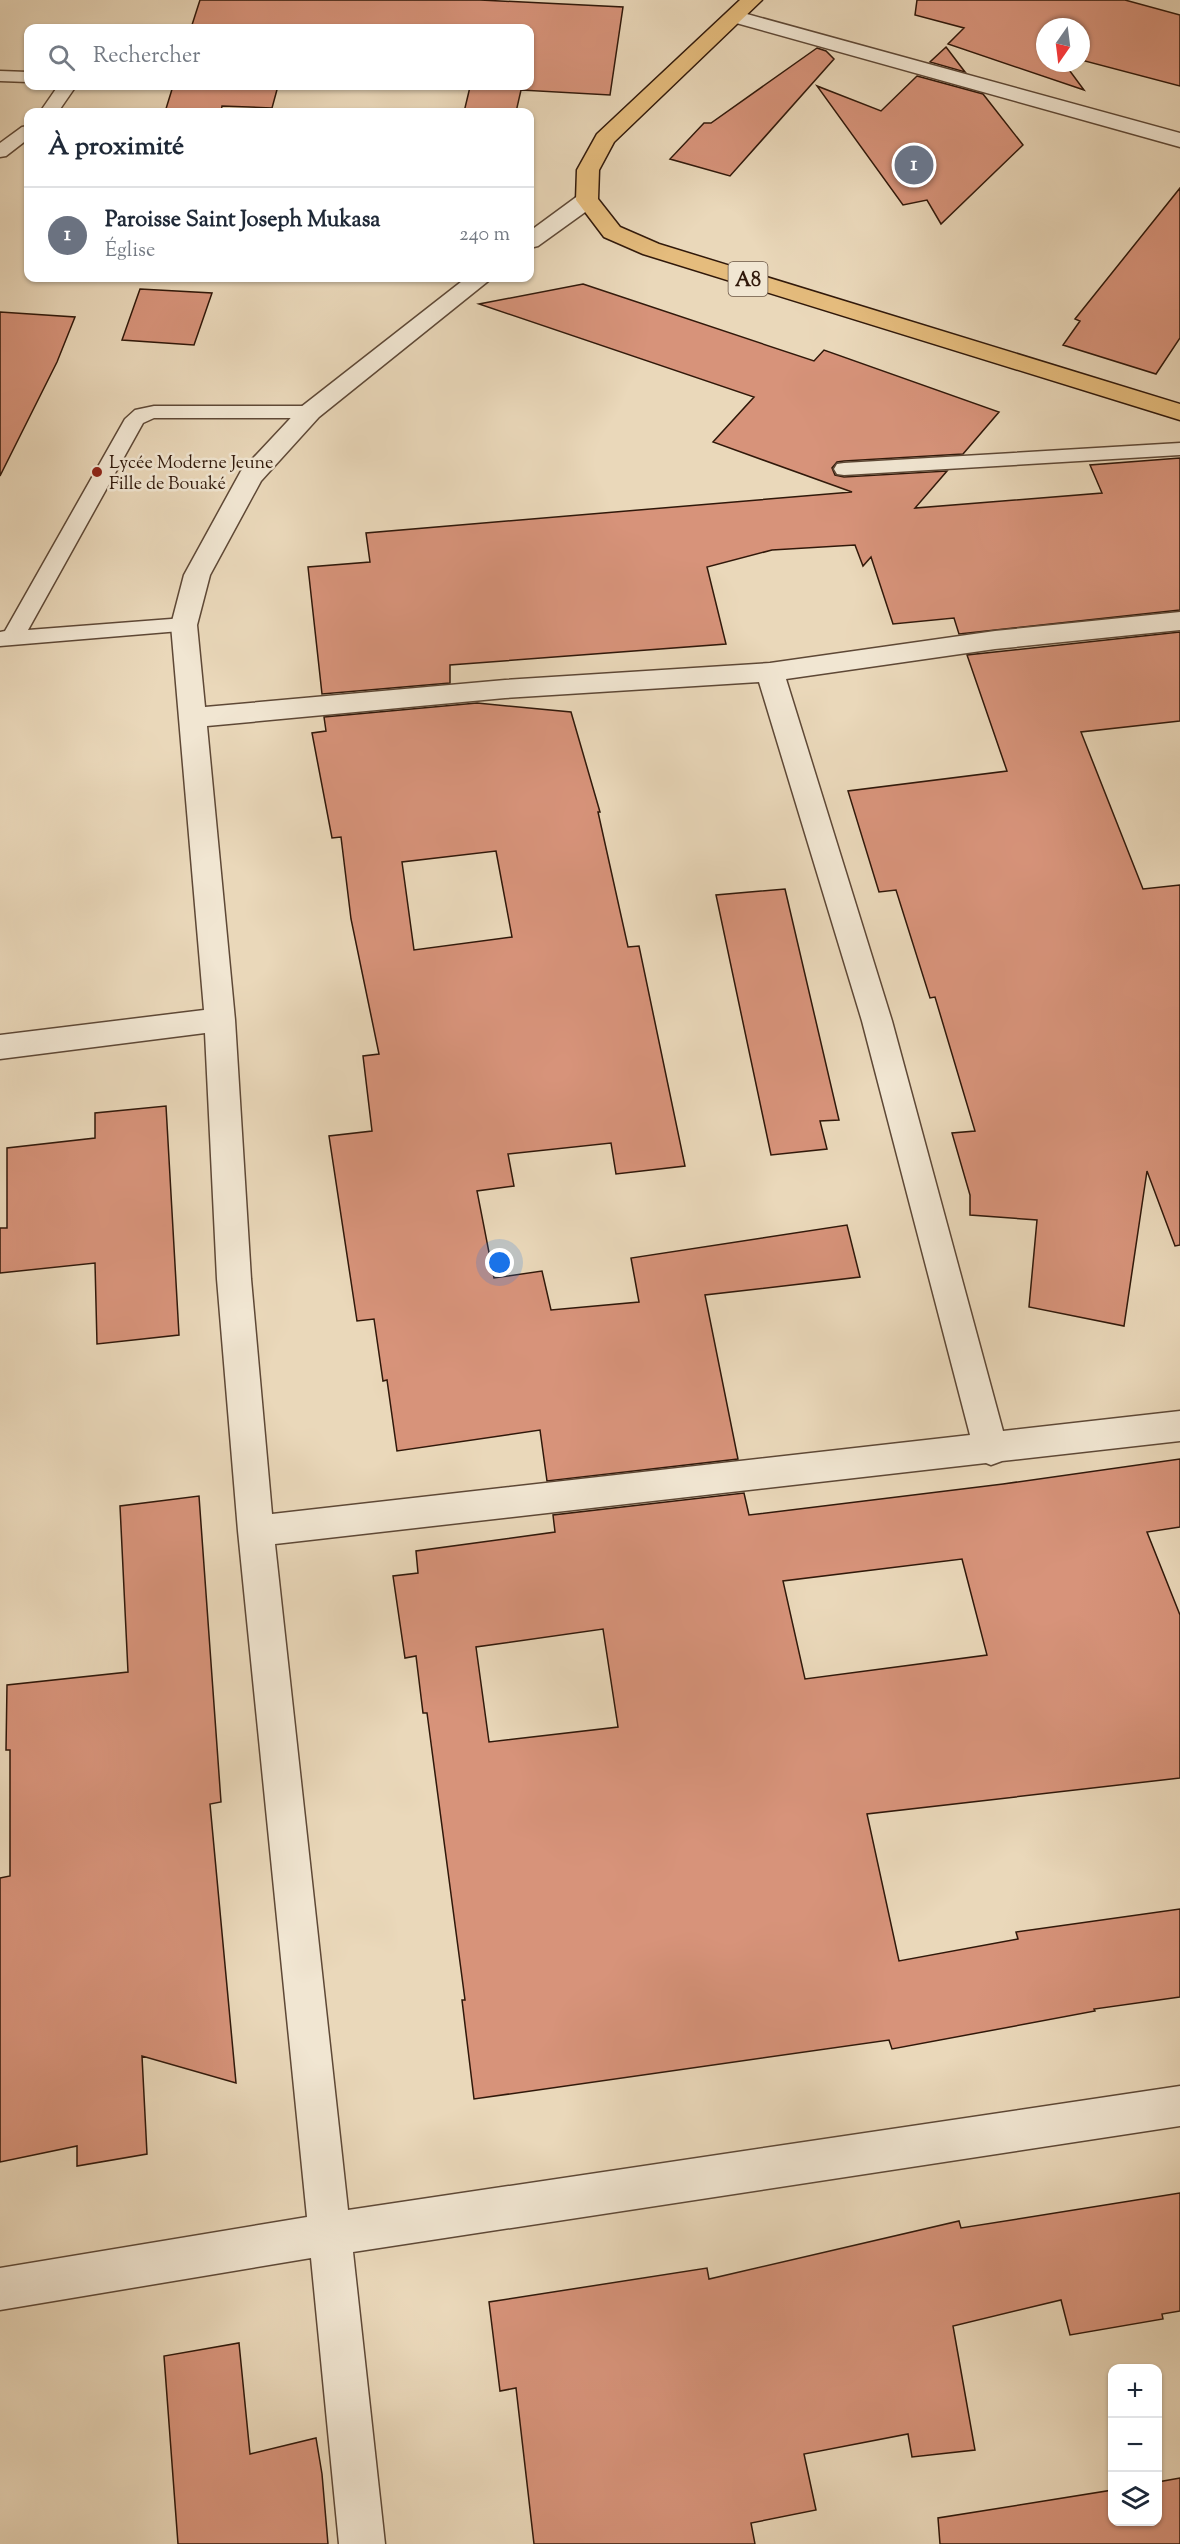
<!DOCTYPE html>
<html lang="fr">
<meta charset="utf-8">
<style>
body{margin:0;font-family:"Sorts Mill Goudy",serif;background:#f2f2f3;color:#1f2937}
.controls{position:absolute;right:18px;bottom:18px;display:grid;overflow:hidden;border-radius:12px;box-shadow:0 2px 4px #0004}
.controls button{width:54px;height:54px;display:grid;place-items:center;padding:0;border:0;border-bottom:2px solid #e0e1e3;background:#fff;color:#1f2937;font:30px sans-serif}
.compass{position:absolute;left:1036px;top:18px;width:54px;height:54px;border-radius:50%;background:#fff;box-shadow:0 2px 4px #0004;rotate:194deg}
.you{position:absolute;left:500px;top:1263px;width:21px;height:21px;margin:-15px;border:4px solid #fff;border-radius:50%;background:#1a73e8;box-shadow:0 0 0 9px #1a73e833}
.badge{display:grid;place-items:center;width:39px;height:39px;border-radius:50%;background:#8f2418;color:#fff;font-size:20px;font-weight:700}
.pin{position:absolute;translate:-50% -50%;border:3px solid #fff;box-shadow:0 2px 6px #0006}
.list{margin:0;padding:0;list-style:none}
h2{display:flex;justify-content:space-between;align-items:center;height:78px;margin:0;padding:0 24px;font-size:26px}
h2 small{font-size:20px;font-weight:400;color:#747a83}
.list li{display:grid;grid-template-columns:39px 1fr auto;gap:18px;align-items:center;box-sizing:border-box;height:96px;padding:0 24px;border-top:2px solid #e0e1e3}
.list b{display:block;font-size:22px;white-space:nowrap}
.list p{margin:0;font-size:20px;white-space:nowrap;color:#747a83}
.list em{font-size:20px;font-style:normal;color:#747a83}
.icon{flex:none;width:33px;height:33px;fill:none;stroke:currentColor;stroke-width:2;stroke-linecap:round;stroke-linejoin:round}
.map{position:relative;flex:none;width:1180px;height:2544px;overflow:hidden}
.search{position:absolute;background:#fff;box-shadow:0 2px 4px #0004;left:24px;top:24px;width:510px;height:66px;display:flex;align-items:center;gap:15px;box-sizing:border-box;padding:0 21px;border-radius:12px;color:#747a83;font-size:22px}
.panel{position:absolute;background:#fff;box-shadow:0 2px 4px #0004;left:24px;top:108px;width:510px;height:174px;border-radius:12px}
.map>svg:first-child{display:block}
</style>
<div class="map">
<svg width="1180" height="2544" viewBox="0 0 1180 2544">
<rect width="100%" height="100%" fill="#ead8ba"/>
<filter id="stains"><feTurbulence type="fractalNoise" baseFrequency=".00333" numOctaves="4"/><feColorMatrix values="0 0 0 0 .2 0 0 0 0 .09 0 0 0 0 .02 0 0 0 .5 -.17"/></filter>
<radialGradient id="worn" r=".72"><stop offset=".6" stop-color="#630" stop-opacity="0"/><stop offset="1" stop-color="#630" stop-opacity=".3"/></radialGradient>
<!-- building -->
<path fill="#d7937a" stroke="#30180a" stroke-width="1.5" fill-rule="evenodd" d="M200 0H480L623 7 610 95 521 90 516 112H464L470 87 448 86H530V28H191Z
M917 0H1125L1180 15V86L1081 60V27H1045V63H1064L1084 90 948 44 964 28 915 15Z
M946 47 965 72 930 62Z
M817 48 826 51 834 59 730 176 670 159 704 123H711Z
M917 76 983 94 1023 145 941 224 927 200 903 205 817 86 881 111Z
M173 86H278L272 108 222 106 221 112H165Z
M1180 188V338L1156 374 1063 345 1080 321 1075 319Z
M583 284 814 361 824 350 999 412 963 454 844 461 837 462 832 468 835 475 844 477 947 471 915 508 1102 493 1090 465 1180 458V610L959 634 954 618 893 624 871 557 863 566 855 545 772 550 707 567 726 644 450 665V683L322 694 308 567 370 562 366 533 852 492 713 442 754 397 479 304Z
M140 289 212 293 194 345 122 340Z
M0 312 75 317 57 362 0 476Z
M1180 632V721L1081 732 1143 889 1180 885V1245L1175 1246 1147 1171 1124 1326 1029 1307 1037 1220 970 1215V1195L952 1133 975 1131 935 997 930 998 896 890 879 892 848 791 1007 771 967 655Z
M477 703 571 712 600 812H598L628 947 639 946 685 1166 616 1174 611 1143 508 1154 514 1186 477 1191 494 1278 542 1271 551 1310 639 1302 631 1258 847 1225 860 1277 705 1295 738 1459 547 1481 540 1430 397 1451 387 1380 383 1381 374 1319 357 1321 329 1136 372 1131 363 1056 379 1054 351 919 341 837 332 838 312 733 326 731 324 717ZM496 851 512 937 414 950 402 862Z
M785 889 839 1120 820 1121 827 1149 771 1155 716 895Z
M166 1106 179 1335 97 1344 95 1263 0 1273V1228H7V1148L95 1138V1113Z
M1180 1459V1527L1147 1532 1180 1615V1778L867 1814 899 1961 1018 1939 1016 1932 1180 1909V1997L1094 2009 1095 2011 892 2049 889 2040 474 2099 462 2000H465L427 1713H423L416 1656 405 1658 393 1576 418 1573 416 1551 555 1532 553 1515 744 1493 749 1515 1003 1484ZM962 1559 987 1655 805 1679 783 1581ZM603 1629 618 1727 489 1742 476 1647Z
M199 1496 221 1802 210 1804 236 2083 142 2056 147 2154 77 2166V2146L0 2162V1878L10 1876V1750H6L7 1685 128 1672 120 1506Z
M1180 2193V2311L1162 2314 1163 2319 1070 2335 1061 2300 953 2326 975 2450 912 2457 908 2434 804 2454 816 2510 751 2523 755 2544H534L516 2388 500 2391 489 2302 707 2268 709 2279 959 2221 961 2228Z
M239 2343 250 2454 316 2438 322 2474 328 2544H178L164 2356Z
M1180 2478V2544H940L938 2518 1113 2490V2522H1158V2482Z"/>
<g fill="none" stroke-linecap="round" stroke-linejoin="round">
<defs>
<path id="service" d="M0 71 28 72V82L0 81Z
M58 86H76L58 112H40Z
M28 126V139L6 156 0 157V143L22 127Z
M154 406H310L317 408 320 412 317 416 310 418H154L143 423 28 630 184 618 192 620 195 625 192 630 0 646V632L5 631 125 419 135 410Z
M1180 443V455L844 475 837 474 834 469 837 464 844 463Z"/>
<path id="minor" d="M736 11 1180 133V147L729 21 726 17 729 13Z
M587 193 595 195 598 200 595 205 538 246 530 248V231L579 195Z
M466 278H492L319 417 261 481 210 575 197 625 205 707 505 680 770 663 995 631 1180 612V630L995 649 786 679 892 1021 1003 1431 1180 1411V1441L1002 1461 991 1465 986 1463 275 1544 348 2210 1180 2086V2126L353 2252 385 2544H339L311 2258 0 2310V2268L307 2217 238 1531 217 1279 205 1033 0 1059V1035L204 1010 171 625 184 575 241 471 301 407ZM759 682 862 1021 970 1435 272 1514 251 1279 235 1020 207 726 505 698Z"/>
<path id="primary" d="M740 0H762L614 142 599 170 598 199 620 227 659 244 1180 404V420L643 254 604 237 576 200 577 170 597 134Z"/>
</defs>
<!-- service casing -->
<use href="#service" stroke="#5e4836" stroke-width="3"/>
<!-- minor casing -->
<use href="#minor" stroke="#5e4836" stroke-width="3"/>
<!-- primary casing -->
<use href="#primary" stroke="#30180a" stroke-width="3"/>
<!-- service -->
<use href="#service" fill="#f1e6d2" fill-rule="evenodd"/>
<!-- minor -->
<use href="#minor" fill="#f1e6d2" fill-rule="evenodd"/>
<!-- primary -->
<use href="#primary" fill="#e5bc7d" fill-rule="evenodd"/>
</g>
<!-- markers -->
<circle fill="#8f2418" stroke="#f1e6d2" stroke-width="2" cx="97" cy="472" r="6"/>
<g text-anchor="middle" stroke-width="5" stroke-linejoin="round" paint-order="stroke">
<!-- far-poi labels -->
<g font-size="18" fill="#30180a" stroke="#f1e6d2" text-anchor="start">
<text x="109" y="468">Lycée Moderne Jeune<tspan x="109" dy="21">Fille de Bouaké</tspan></text>
</g>
<!-- shield labels -->
<rect fill="#f1e6d2" stroke="#6a5646" stroke-width="1.5" x="728.5" y="262" width="39" height="34" rx="4.5"/>
<g font-size="20" font-weight="bold" fill="#30180a">
<text x="748" y="286">A8</text>
</g>
</g>
<rect width="100%" height="100%" filter="url(#stains)"/>
<rect width="100%" height="100%" fill="url(#worn)"/>
</svg>
<div class="controls">
<button>+</button>
<button>−</button>
<button><svg class="icon" aria-label="layers" viewBox="0 0 24 24"><path d="M12 4l9 5-9 5-9-5zM3 14l9 5 9-5"/></svg></button>
</div>
<svg class="compass" viewBox="-18 -18 36 36"><path d="M0-13l5 13h-10z" fill="#e53935"/><path d="M0 13l5-13h-10z" fill="#747a83"/></svg>
<div class="you"></div>
<div class="pin badge" style="left:914px;top:165px;background:#6b7280">1</div>
<div class="search"><svg class="icon" aria-label="search" viewBox="0 0 24 24"><circle cx="10" cy="10" r="6"/><path d="M15 15l6 6"/></svg>Rechercher</div>
<section class="panel">
<h2>À proximité<small></small></h2>
<ul class="list">
<li><span class="badge" style="background:#6b7280">1</span><div><b>Paroisse Saint Joseph Mukasa</b><p>Église</p></div><em>240 m</em></li>
</ul>
</section>
</div>
